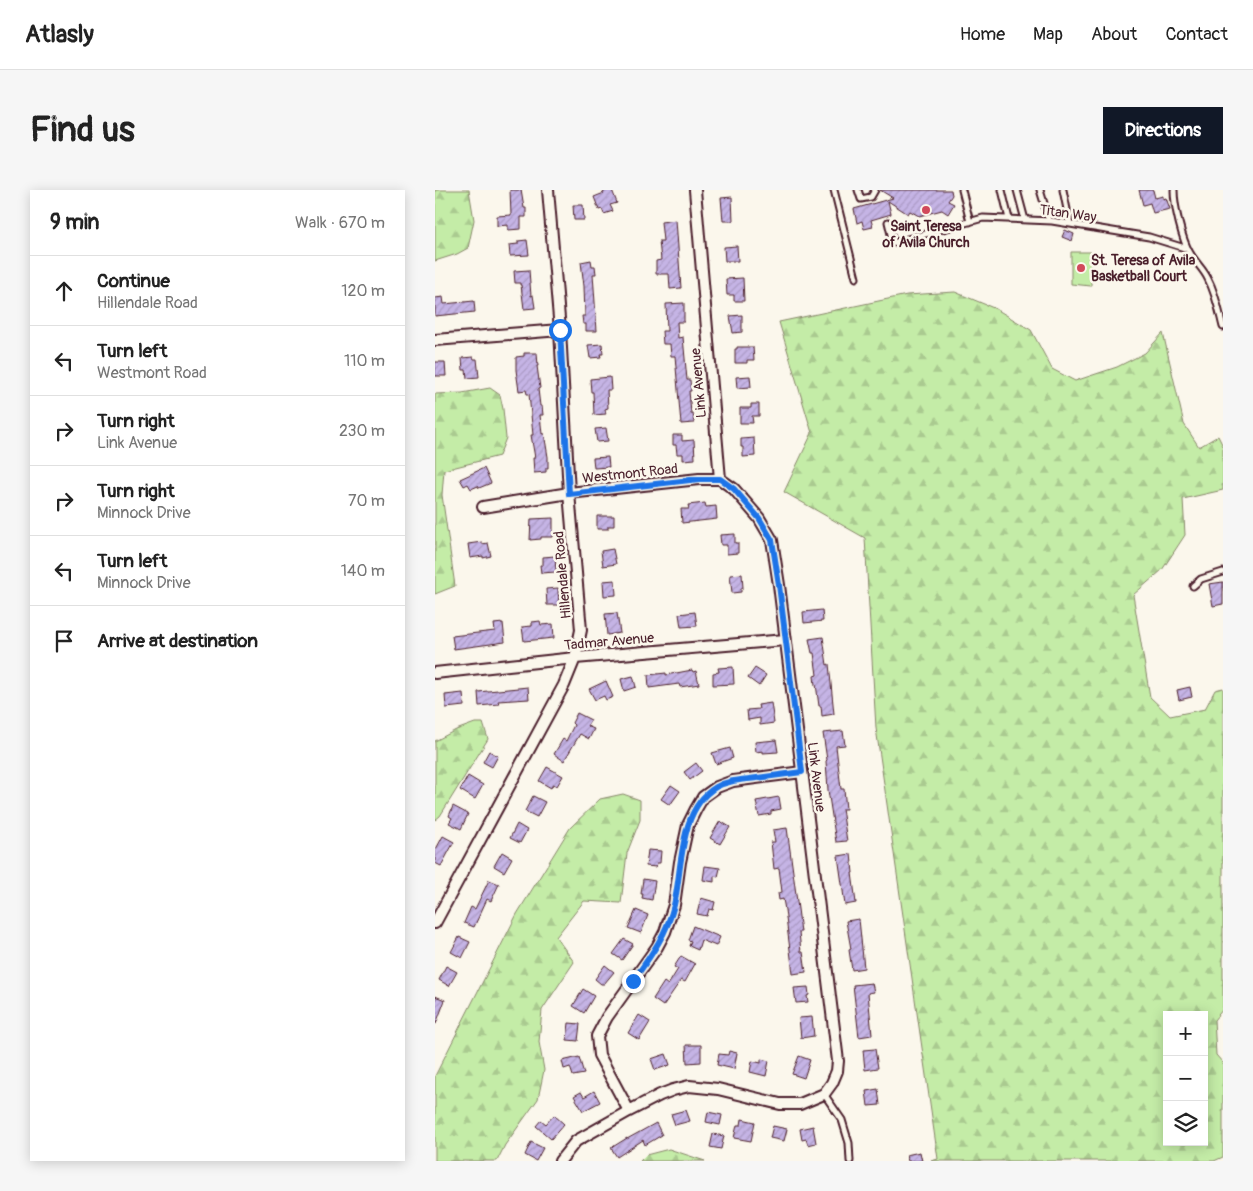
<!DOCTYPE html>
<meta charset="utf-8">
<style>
body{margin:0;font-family:Pangolin,sans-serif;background:#f6f6f6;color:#222}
.controls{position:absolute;right:15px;bottom:15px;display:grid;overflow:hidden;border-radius:0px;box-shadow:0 2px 12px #0003}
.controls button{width:45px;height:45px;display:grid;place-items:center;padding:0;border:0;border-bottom:1px solid #e0e0e0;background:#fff;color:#222;font:25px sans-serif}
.stop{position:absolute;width:15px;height:15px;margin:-11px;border:4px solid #1a73e8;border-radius:50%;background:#fff}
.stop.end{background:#1a73e8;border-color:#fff;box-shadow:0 1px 5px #0008}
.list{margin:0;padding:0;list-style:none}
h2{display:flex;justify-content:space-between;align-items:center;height:65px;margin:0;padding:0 20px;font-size:21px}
h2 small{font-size:16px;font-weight:400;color:#767676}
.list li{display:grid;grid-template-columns:32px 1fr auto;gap:15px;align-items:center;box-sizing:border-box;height:70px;padding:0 20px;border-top:1px solid #e0e0e0}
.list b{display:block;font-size:19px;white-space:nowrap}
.list p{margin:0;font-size:16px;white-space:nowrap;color:#767676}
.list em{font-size:16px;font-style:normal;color:#767676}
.icon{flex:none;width:28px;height:28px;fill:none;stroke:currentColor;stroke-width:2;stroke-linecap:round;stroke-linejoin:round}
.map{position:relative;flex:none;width:788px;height:971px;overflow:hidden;border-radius:0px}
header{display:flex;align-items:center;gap:30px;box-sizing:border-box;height:70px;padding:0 25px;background:#fff;border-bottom:1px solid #e0e0e0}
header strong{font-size:24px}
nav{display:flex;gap:28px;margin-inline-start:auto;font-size:18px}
.intro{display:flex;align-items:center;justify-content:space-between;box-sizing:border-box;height:120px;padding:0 30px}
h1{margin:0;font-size:35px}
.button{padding:12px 22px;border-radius:0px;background:#111827;color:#fff;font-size:18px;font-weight:700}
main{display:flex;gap:30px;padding:0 30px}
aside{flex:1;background:#fff;border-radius:0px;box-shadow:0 2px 12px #0003}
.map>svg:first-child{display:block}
</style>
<header>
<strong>Atlasly</strong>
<nav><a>Home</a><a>Map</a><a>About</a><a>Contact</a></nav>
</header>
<div class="intro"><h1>Find us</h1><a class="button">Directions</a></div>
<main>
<aside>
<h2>9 min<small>Walk · 670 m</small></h2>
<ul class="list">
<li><svg class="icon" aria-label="ahead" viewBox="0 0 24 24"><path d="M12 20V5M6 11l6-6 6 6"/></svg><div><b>Continue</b><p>Hillendale Road</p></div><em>120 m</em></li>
<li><svg class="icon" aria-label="left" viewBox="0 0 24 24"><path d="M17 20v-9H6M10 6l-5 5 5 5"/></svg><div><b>Turn left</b><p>Westmont Road</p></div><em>110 m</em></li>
<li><svg class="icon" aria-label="right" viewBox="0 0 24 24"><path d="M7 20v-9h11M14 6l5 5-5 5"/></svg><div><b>Turn right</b><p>Link Avenue</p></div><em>230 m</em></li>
<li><svg class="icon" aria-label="right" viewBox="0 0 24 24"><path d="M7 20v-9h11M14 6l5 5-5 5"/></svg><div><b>Turn right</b><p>Minnock Drive</p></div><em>70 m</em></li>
<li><svg class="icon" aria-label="left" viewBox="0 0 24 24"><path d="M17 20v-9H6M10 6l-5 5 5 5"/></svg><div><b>Turn left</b><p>Minnock Drive</p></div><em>140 m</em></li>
<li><svg class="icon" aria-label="arrive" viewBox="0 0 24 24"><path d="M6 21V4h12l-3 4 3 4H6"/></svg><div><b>Arrive at destination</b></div></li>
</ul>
</aside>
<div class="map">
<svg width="788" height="971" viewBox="0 0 788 971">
<defs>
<pattern id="forest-firs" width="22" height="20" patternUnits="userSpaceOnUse" patternTransform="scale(1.25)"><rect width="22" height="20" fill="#c4eca7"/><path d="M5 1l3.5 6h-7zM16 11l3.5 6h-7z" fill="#aaca90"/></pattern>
<pattern id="building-hatch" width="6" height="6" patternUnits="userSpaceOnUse" patternTransform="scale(1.25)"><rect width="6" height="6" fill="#c5b4e5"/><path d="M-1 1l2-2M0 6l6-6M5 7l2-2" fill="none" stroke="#ab9ac5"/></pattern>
</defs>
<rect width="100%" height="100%" fill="#fbf7ec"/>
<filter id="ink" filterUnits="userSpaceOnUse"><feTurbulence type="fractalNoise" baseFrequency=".02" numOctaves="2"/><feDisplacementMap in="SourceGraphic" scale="10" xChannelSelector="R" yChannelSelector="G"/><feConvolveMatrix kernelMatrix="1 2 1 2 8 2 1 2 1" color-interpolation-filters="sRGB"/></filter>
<g filter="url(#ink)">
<!-- forest -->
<path fill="url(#forest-firs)" stroke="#878669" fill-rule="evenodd" d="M0 0H34L39 30 33 58 22 64 0 71Z
M520 102 561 119 596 140 617 179 640 191 682 177 710 163 728 143 749 234 764 257 783 246 788 256V300L748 309 750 345 727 380 698 405 715 507 735 526 770 519 780 500 788 498V819L779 830 781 865 788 873V967L779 971H496L503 969 441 538 430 348 349 302 377 243 344 132 472 105ZM732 825H769V952H732Z
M55 198 65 205 68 219 71 248 64 266 9 280 7 305 20 396 0 404V204L27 203Z
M40 533H48L53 549 5 626 0 630V551L21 540Z
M188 604 205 610V630L192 663 186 713 149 711 121 747 139 772 107 820 104 852 109 880 103 909 70 955 62 971H0V886L82 724 135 638 165 609Z
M234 959 270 971H205L211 965Z"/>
<!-- pitch -->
<path fill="#c4eca7" stroke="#878669" d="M636 62H656V96L636 94Z"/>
<!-- building -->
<path fill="url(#building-hatch)" stroke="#4a1f2b" d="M75 0H86L89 18H91V27H86V39L73 40V35L62 36V26L76 25Z
M168 0H177L182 13 175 15 178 21 169 24 167 19 164 20 159 7 169 3Z
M445 0H516L517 5 513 11 519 14 513 24 507 20 484 26 475 21 473 24 453 11 456 24 436 30 438 37 429 39 427 31 422 33 419 19 458 8Z
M704 0H718L720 8 728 6V9L731 8 735 19 718 23 715 13 708 15Z
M297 7 298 31H288L286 8Z
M138 15H148L149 30H139Z
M241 30 246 98 235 99 234 84H221V71L226 70 224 51H228L226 32Z
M630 40 639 44 637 51 627 47Z
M92 50 94 65 75 66 74 55 83 54V51Z
M302 56 303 71H290L289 57Z
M156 70 157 76H160L161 84H158L162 141H151V134H148L147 126H150L149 96 146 72Z
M94 80 96 106 98 105 100 118 89 119 86 95H85V93H80L79 81Z
M308 88 309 111H299V105H292L291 89Z
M8 107 9 114 39 111 40 122 0 126V108Z
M249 113V132H242L243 148 248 147 252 190H255L256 201H254L256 223H258L259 233 246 234 240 166H236L235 154H228L227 141H232L231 114Z
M307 125V142L298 143 295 126Z
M167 154 168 164H165L166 167 155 168 153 155Z
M302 157H318L319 170H312V173H300V159H302Z
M89 163H102L103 176H102L105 198 103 199 105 216H107L108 225H105L107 244 109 243 113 267V278H111V282L99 283 98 268H100L96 245H98L94 204H92L91 200 84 201 81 180V167L89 166Z
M38 167 39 169H42L44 187 32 188 31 180H28L27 168Z
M0 172H10L11 186H0Z
M315 186 316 197 302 198 301 187Z
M175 187 176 200H172L173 218 170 219 171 224 159 225 158 202H156L155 189Z
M316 214H324V226H317L318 233H305V218H316Z
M171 238 173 251 162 252 160 239Z
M238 245H247V251L259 250 260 269 248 270V264H242L241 255H238Z
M319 248 320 266 308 267V257H306V249Z
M173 267 174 277 159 278 158 268Z
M49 278 56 293 44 298 43 296 36 299 33 294 29 296 25 289Z
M270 313 271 317 281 316 282 329 247 333 246 319H254L253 315Z
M162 326H179V336H173V339H162Z
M118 328V347H106V349L95 350 96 329Z
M300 344V353H303V363L292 364V355H286L285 345Z
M47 352V354L53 353 56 366 48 368V366L35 368 33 354Z
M178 359 181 374 168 376 166 361Z
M120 366 121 382 106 383 105 375H108V367Z
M307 384 308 398H306V402L297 403 295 385Z
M180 390 181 405 169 406 168 391Z
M788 392V414L778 416 774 394Z
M123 398 124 415H112L111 399Z
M387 420 388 431 369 433 368 422Z
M260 422 262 436 246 437 244 424Z
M182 423 185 443 172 445 170 424Z
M105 431 106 435 118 434 119 448 89 451 87 437 97 436V432Z
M68 433 70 452 19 459 17 446 60 441 59 434Z
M388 447 392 475 394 474 399 524 387 526 386 516H384L381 494 380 495 379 486 382 485 379 463H377L374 449Z
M298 477 299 494 278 495V483L284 482 283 478Z
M320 478 331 485 324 496 313 488Z
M257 480 258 482 261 481 264 494 245 497 244 494 214 498 213 485 231 483V485Z
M198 486 201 497 189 501 186 489Z
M171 491 178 507 171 510 169 506 160 510 154 499Z
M93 497 94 509 63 511 64 514 44 516 43 502Z
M755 497 757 507 744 510 742 500Z
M28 503 29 516 11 518 10 505Z
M336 513 339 533 325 535V528L313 530 312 520 324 519 323 515Z
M142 523 156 530 152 536 159 539 154 549 145 544 129 571 119 564 128 549 131 551 139 535 137 533Z
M408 541 410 555 401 556 406 599H409L411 619H407L412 651 401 652 393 600 391 571 392 570 388 543Z
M341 550 343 562 328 563V561L321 562 320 552Z
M295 558 298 568 281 574 277 563Z
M54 561 63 566 57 577 48 572Z
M261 573 267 581 255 590 249 582Z
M112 577 128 586 122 596 118 594 116 598 104 591Z
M33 586 48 595 40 609 25 600Z
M236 595 245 601 235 615 226 609Z
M98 606 110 612 102 627 90 621Z
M344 607 346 619 336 621V624L324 626 321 611Z
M18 616 33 624 26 639 14 633 17 628 14 626Z
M285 631 295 637 285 654 275 648Z
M82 634 92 640 85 653 75 648Z
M352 638 363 719 366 742H364L366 762H368L371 782 358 784 350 720 348 709 344 710 343 703 347 702 344 678 339 679 336 652H340L338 640Z
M8 646 19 652 6 676 0 673V661Z
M213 660 226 661 225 673H222L221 677 211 676Z
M67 662 77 668 69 682 59 676Z
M416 664 418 683H417L421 713 410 715 403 666Z
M270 676 285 678 283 687 279 686V692L268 690Z
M208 689 220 691 217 710 207 708 208 704H206Z
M54 690 64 694 56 711 52 709 39 737 29 733 36 717 40 719Z
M266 708 280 712 278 720 274 719 272 726 262 724Z
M201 720 213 725 206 743 193 738Z
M424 729 429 778 417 780 414 760 416 759 411 731Z
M258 736 285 747 281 756 266 750 263 760 254 756 256 751 253 750Z
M24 747 35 752 27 768 16 762Z
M189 749 198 754 187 770 178 764Z
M246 766 260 774 250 792 246 790 228 816 218 809 229 792 233 795 243 779 239 777Z
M170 775 179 782 169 794H166L160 789Z
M11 776 22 782 14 796 4 790Z
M437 793 439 802 433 803 437 845 424 847 418 795Z
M373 797 374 805 372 806 373 812 361 813 359 798Z
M148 799 159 806 149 823 138 816Z
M0 806 10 810 1 834H0Z
M204 825 215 832 204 850 193 843Z
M377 827 379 846 366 848 364 828Z
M134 833 145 834 143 851 132 850Z
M251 855H266V872L252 873Z
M440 859 443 878 430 880 428 860Z
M294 861 302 863 299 879 282 875 284 864 293 865Z
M231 864 235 875 220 880 216 869Z
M364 866 375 870 369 888 357 884Z
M144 867 149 884 138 886 135 877 129 879 127 871Z
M326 869 334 871 331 886 315 882 317 871 326 873Z
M443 899 445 915 433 916 431 901Z
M159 901 165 912 148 921 139 906 146 902 149 907Z
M251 920 255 931 240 935 236 924Z
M273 922 287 925 285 935 271 932Z
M119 925 129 934 116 949 101 936 106 930 111 934Z
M307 929 320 932 316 951 299 948 302 935H306Z
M221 933 227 945 210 955 208 950 182 967 176 958 192 948V949Z
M338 936 352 939 349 951 335 948Z
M378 936 381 953 373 955 371 949 367 950 365 939Z
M278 944 289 946 286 959 275 957Z
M96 952 108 958 101 971 90 965Z
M485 962 487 971H473L471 965Z"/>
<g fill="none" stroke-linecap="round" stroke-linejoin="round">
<defs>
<path id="service" d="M399 0 421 88
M423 0 426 9 436 7 440 0
M527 0 535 32
M567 0 574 29
M582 0 590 30
M605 0 614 30
M628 0 635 34
M739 0C739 16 747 50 755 63 760 72 769 80 773 89 781 104 784 121 788 137
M453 32 458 53 548 28 617 31 714 47 753 59
M758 396 766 389 788 382
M389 904 407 930 414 953 415 971"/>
<path id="minor" d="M0 150 125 140
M48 317 134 303 264 289H285
M0 483 140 468 350 450
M0 733 129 495 140 468 146 440 134 303 125 140 113 0
M194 921 164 865 162 846 172 827 222 757 230 742 239 715 245 672 253 635 261 619 268 607 282 597 298 591 367 582
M125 971 141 951 194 921 225 905 238 900 254 896 283 899 345 914H365L389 904 397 893 402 881 403 871 344 395 337 350 324 328 299 299 285 289 260 0"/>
</defs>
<!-- service casing -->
<use href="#service" stroke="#4a1f2b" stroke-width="9"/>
<!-- minor casing -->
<use href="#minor" stroke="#4a1f2b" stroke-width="14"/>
<!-- service -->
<use href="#service" stroke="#fbf7ec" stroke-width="5"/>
<!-- minor -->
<use href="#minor" stroke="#fbf7ec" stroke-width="10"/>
</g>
</g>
<g fill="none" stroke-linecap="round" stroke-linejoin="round" filter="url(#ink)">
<!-- route -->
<path stroke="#1a73e8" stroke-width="6" d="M125 140 134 304 264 289H285L299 299 324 328 337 350 344 395 367 582C352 584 337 586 322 588 308 590 293 590 281 597 243 620 248 677 239 715 232 744 215 767 198 791"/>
</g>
<!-- markers -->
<g fill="#d1495b" stroke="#fbf7ec" stroke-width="2">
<circle cx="491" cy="20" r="5"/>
<circle cx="646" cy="78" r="5"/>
</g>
<g text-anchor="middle" stroke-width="5" stroke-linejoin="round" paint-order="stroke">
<!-- street labels -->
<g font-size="14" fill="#4a1f2b" stroke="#fbf7ec">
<text transform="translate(633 23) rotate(8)" y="5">Titan Way</text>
<text transform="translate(263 193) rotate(-95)" y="5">Link Avenue</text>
<text transform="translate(195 283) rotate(-6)" y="5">Westmont Road</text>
<text transform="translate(127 385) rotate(-95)" y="5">Hillendale Road</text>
<text transform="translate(174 451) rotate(-5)" y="5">Tadmar Avenue</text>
<text transform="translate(382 587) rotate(83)" y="5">Link Avenue</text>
</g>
<!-- poi labels -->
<g font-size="14" font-weight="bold" fill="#4a1f2b" stroke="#fbf7ec">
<text x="491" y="41">Saint Teresa<tspan x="491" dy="16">of Avila Church</tspan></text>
<text x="656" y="75" text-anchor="start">St. Teresa of Avila<tspan x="656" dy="16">Basketball Court</tspan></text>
</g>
</g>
</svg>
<div class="controls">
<button>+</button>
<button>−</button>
<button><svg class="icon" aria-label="layers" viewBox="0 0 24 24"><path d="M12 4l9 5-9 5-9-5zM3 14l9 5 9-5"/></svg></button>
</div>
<div class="stop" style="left:125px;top:140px"></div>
<div class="stop end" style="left:198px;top:791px"></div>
</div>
</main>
